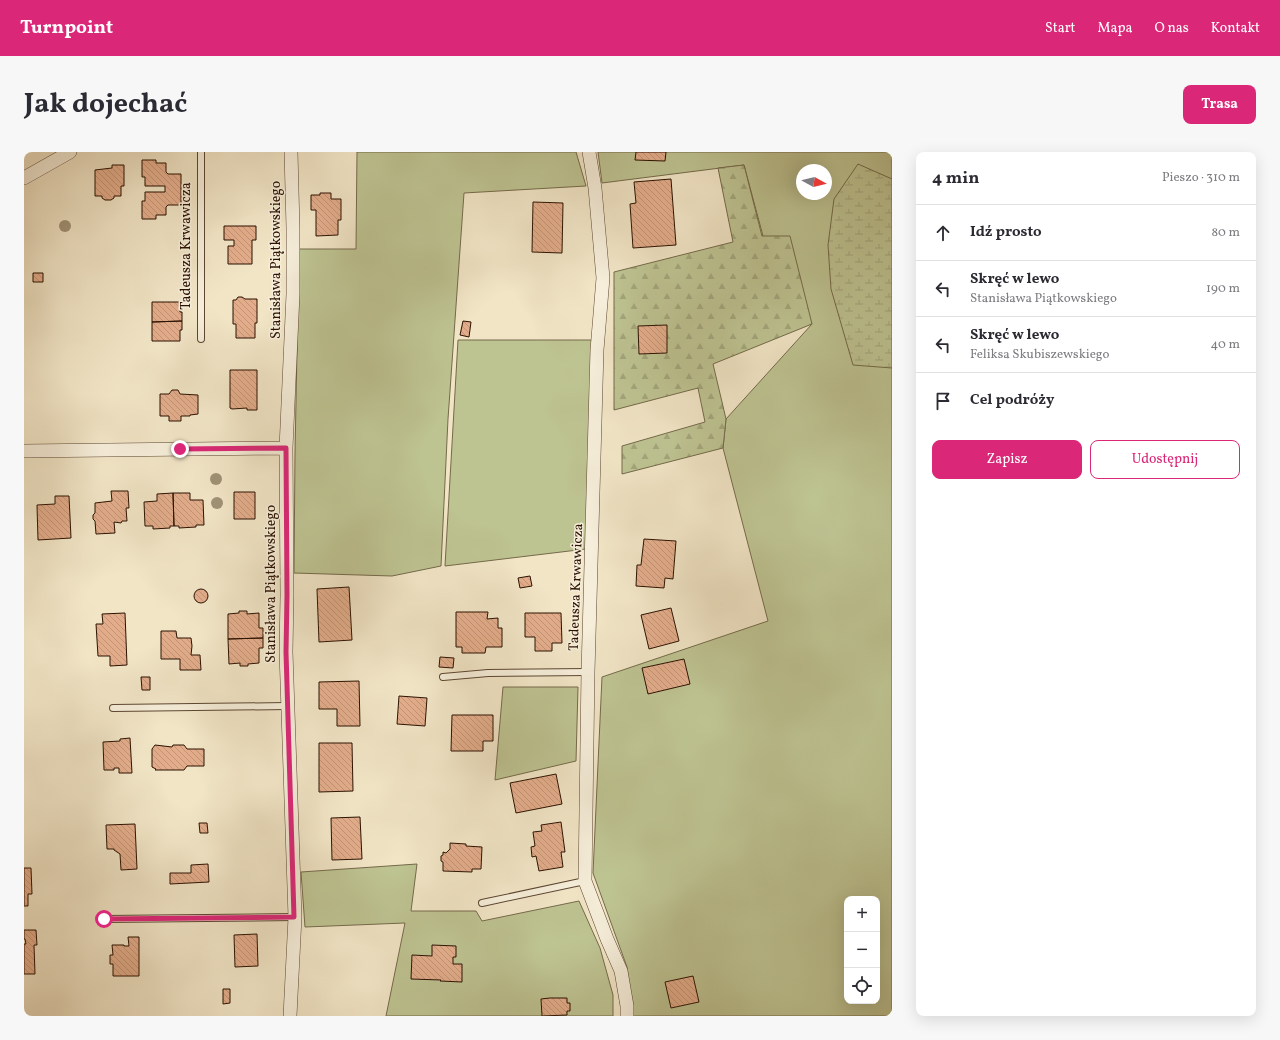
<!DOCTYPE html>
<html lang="pl">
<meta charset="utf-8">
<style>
body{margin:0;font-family:Vollkorn,serif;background:#f7f7f7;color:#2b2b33}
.controls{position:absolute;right:12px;bottom:12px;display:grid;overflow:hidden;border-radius:8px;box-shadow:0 4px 16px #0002}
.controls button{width:36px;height:36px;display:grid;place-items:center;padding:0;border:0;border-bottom:1px solid #e1e1e2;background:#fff;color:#2b2b33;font:20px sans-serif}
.compass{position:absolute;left:772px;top:12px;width:36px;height:36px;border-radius:50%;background:#fff;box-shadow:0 4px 16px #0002;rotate:98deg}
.stop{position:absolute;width:12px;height:12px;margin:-9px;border:3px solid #db2777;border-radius:50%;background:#fff}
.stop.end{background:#db2777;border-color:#fff;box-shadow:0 1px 4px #0008}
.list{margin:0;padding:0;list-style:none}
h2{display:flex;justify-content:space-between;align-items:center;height:52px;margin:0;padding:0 16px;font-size:17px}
h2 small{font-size:13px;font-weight:400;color:#7c7c81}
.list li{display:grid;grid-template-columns:26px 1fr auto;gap:12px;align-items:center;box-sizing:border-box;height:56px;padding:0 16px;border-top:1px solid #e1e1e2}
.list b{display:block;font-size:15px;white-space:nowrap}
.list p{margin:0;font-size:13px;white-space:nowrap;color:#7c7c81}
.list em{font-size:13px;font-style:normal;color:#7c7c81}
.actions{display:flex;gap:8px;padding:12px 16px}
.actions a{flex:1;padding:9px 0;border:1px solid #db2777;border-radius:8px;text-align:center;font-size:14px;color:#db2777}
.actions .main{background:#db2777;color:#fff}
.icon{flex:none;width:22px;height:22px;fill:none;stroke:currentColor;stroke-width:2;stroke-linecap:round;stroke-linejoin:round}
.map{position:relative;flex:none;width:868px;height:864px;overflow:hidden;border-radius:8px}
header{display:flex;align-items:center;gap:24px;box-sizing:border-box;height:56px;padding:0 20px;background:#db2777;color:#fff}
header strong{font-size:19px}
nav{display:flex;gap:22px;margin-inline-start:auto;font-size:14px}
.intro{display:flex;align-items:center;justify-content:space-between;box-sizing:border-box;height:96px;padding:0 24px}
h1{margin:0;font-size:28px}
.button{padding:10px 18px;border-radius:8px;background:#db2777;color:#fff;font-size:14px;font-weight:700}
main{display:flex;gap:24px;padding:0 24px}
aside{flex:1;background:#fff;border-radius:8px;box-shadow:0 4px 16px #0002}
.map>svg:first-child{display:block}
</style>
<header>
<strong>Turnpoint</strong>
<nav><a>Start</a><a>Mapa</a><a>O nas</a><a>Kontakt</a></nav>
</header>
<div class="intro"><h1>Jak dojechać</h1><a class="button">Trasa</a></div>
<main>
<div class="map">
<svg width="868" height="864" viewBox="0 0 868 864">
<defs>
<pattern id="forest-firs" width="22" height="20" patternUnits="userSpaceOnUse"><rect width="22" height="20" fill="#bec392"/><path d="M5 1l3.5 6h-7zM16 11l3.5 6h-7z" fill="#a3a67c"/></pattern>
<pattern id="wetland-marsh" width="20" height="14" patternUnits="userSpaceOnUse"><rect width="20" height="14" fill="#bec392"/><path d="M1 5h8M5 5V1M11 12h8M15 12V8" fill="none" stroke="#a3a67c"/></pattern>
<pattern id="building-back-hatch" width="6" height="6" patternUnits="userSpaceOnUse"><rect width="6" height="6" fill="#e3ad8b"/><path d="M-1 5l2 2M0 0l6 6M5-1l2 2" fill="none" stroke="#c39476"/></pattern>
</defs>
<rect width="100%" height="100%" fill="#f1e5c6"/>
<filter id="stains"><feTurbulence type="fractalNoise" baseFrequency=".005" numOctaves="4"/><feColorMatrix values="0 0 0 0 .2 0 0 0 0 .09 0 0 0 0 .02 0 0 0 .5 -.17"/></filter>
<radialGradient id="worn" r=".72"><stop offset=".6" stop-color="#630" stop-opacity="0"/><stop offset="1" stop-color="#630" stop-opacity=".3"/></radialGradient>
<!-- green -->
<path fill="#bec392" stroke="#746a4a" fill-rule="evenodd" d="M333 0H552L562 34 440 41 424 267 417 414 368 424 270 421 271 301 275 97H332Z
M574 0H868V864H607L603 815 569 721 578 525 744 469 699 296 702 267 788 172 739 84 720 13 578 31ZM778 18H802V42H778ZM823 747H853V849H823Z
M434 188H568L562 397 421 414Z
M479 535H554L552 609 471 628Z
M393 712 387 759H452L458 769 555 749 576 796 589 843V864H362L381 771 281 775 277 720Z"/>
<!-- forest -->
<path fill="url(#forest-firs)" stroke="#746a4a" d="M720 13 738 84H766L788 172 689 212 702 267 699 296 598 322V294L681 270 674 236 590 258V120L709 90 694 16Z"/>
<!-- wetland -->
<path fill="url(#wetland-marsh)" stroke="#746a4a" d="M834 12 868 27V216L829 213 807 137 804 93 810 47Z"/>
<!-- building -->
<path fill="url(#building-back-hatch)" stroke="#2b1101" d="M612 0H642L641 9 611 8Z
M118 8H132V11H142V20L144 22H157V53H144L142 55V63H132V67H118V49H121V40H141V34H121V25H118Z
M88 13H100V34H97V44H90V46L87 48H81L78 46V44H71V18L88 16Z
M647 27 652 93 609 96 606 52 612 51 610 30Z
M296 41H307V47H317V68H314V83L292 84V58H287V43H296Z
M509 50 539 51 538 101 508 100Z
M200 74H232V88H228V112H204V94H210V88H200Z
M9 121H19V130H9Z
M214 145H218L221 147H233V171H231V186H212V172H209V148H212Z
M128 150H155L156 160H158V169L128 170Z
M158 169V178H156V189H128V170Z
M439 169 447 170 445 185 436 183Z
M643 173V201L615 202 614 174Z
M206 218H233V258H223V256L208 257 206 256Z
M148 238H154L156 242 174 243V262L166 263V264H157V269H145V264H136V242H145Z
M87 339H104L105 356H102L103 369H98L97 371 90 370 91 381 72 382 71 369 69 367V363L71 361V351L88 349Z
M210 340H231V367H210Z
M149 341H166V348H179L180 373H172V375L155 376V374H150Z
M149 341 150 374H146V376L129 377V374H121L120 350 133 349V342Z
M31 344H45L47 386 14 388 13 353 31 352Z
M620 387 652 389 649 427 641 426 640 436 612 434 613 413H617Z
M506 424 508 434 496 436 494 426Z
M325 435 328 488 295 490 293 437Z
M170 444a7 7 0 1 1 14 0a7 7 0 1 1-14 0Z
M647 456 655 489 625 497 617 463Z
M215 459H223V462L235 461V476H239V486L204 487V462L215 461Z
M432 460H464L463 467 474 466V476H478V495H462L461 501H438V495H432Z
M101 461 103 513 86 514V504H74L72 472H79L78 462Z
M501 461H537L538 491H528V499H511V485H501Z
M137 479H152L153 486H167L168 494 167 503H176L177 518H156V507H137Z
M239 486V496H235V511L224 512V514H216V511L205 512 204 487Z
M416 505 430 506 429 516 415 515Z
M660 507 666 532 624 542 618 516Z
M117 525H126V538H118Z
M335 529 336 574H313V557H295V530Z
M375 544 403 546 401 574 373 572Z
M428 563H469V589H459V599H427Z
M106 586 108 621H95V616H90V618H80L79 590 96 589V587Z
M295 591H328L329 639 295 640Z
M131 593 148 595 149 593H160L163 597H180V614H163L160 618H131L132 617 128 615V597Z
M532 622 538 652 492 661 486 631Z
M336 665 338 707 308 708 307 666Z
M537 670 541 700H537L539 715 515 719 512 704 508 705 507 695 511 694 509 680 518 679 517 673Z
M175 671H183L184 681H176Z
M111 672 113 717 97 718 96 702 90 698V697H83L82 673Z
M426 691 442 692V694L458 695 457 717H448V720L419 719V710L417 709V704L419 703V700L422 701 426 697Z
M184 712 185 730 146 732V721H167V713Z
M0 716H7L8 742H4V754H0Z
M0 778H12L13 793H10L11 822H0V792H2L1 787H0Z
M233 782 234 814 211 815 210 783Z
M104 785H115V824H89V812H86V803H89L88 793H100V794H105Z
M408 793 432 794V805H429V812H438V830L416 829 417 828 387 827 388 803 408 804Z
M669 824 675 850 647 856 641 830Z
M199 837H206V851L199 852Z
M526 846H543V851H546V859H543V863L518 864 517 847Z"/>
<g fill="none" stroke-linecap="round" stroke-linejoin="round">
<defs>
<path id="lane" d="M177 187V0
M419 525 464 521 564 520
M89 556 263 554
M458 751 561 729
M80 767 271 765"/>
<path id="street" d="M565 0 571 36 579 126 573 198 564 520 561 729 583 787 597 819 603 854V864
M0 26 46 0
M0 299 262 296
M266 864 271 765 262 500 263 443 262 296 269 142V76L267 0"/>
</defs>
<!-- lane casing -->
<use href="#lane" stroke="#5c4632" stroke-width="8"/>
<!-- street casing -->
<use href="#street" stroke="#5c4632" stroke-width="14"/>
<!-- lane -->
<use href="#lane" stroke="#f6eeda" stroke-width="6"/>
<!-- street -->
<use href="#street" stroke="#f6eeda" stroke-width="13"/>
</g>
<!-- trees -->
<g fill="#a09276">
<circle cx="41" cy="74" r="6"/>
<circle cx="192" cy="327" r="6"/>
<circle cx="193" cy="351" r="6"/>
</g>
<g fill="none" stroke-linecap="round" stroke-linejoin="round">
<!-- route -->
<path stroke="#db2777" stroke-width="5" d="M80 767 270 765 262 500 263 443 262 296 156 297"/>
</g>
<g text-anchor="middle" stroke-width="3" stroke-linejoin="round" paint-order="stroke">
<!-- street labels -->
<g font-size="14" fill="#2b1101" stroke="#f6eeda">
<text transform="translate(161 94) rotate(-90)" y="5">Tadeusza Krwawicza</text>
<text transform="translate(251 108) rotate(-90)" y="5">Stanisława Piątkowskiego</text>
<text transform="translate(246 432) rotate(-90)" y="5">Stanisława Piątkowskiego</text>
<text transform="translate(551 435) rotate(-88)" y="5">Tadeusza Krwawicza</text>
</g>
</g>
<rect width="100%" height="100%" filter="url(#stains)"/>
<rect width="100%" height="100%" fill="url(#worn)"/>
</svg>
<div class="controls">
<button>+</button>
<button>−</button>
<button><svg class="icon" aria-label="locate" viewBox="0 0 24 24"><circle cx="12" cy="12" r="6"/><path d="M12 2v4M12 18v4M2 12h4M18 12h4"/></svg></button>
</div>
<svg class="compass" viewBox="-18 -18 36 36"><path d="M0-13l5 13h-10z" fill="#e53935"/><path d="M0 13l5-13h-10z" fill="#7c7c81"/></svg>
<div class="stop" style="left:80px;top:767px"></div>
<div class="stop end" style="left:156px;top:297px"></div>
</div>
<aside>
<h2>4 min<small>Pieszo · 310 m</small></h2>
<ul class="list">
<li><svg class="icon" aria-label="ahead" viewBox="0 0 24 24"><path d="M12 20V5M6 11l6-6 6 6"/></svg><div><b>Idź prosto</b></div><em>80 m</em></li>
<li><svg class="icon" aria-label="left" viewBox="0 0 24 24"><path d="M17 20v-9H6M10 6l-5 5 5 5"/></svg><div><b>Skręć w lewo</b><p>Stanisława Piątkowskiego</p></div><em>190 m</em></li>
<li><svg class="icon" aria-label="left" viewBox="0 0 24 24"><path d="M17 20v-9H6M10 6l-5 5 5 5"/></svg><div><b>Skręć w lewo</b><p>Feliksa Skubiszewskiego</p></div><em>40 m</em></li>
<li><svg class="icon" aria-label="arrive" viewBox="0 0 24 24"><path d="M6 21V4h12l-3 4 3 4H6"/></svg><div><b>Cel podróży</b></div></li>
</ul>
<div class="actions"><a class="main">Zapisz</a><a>Udostępnij</a></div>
</aside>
</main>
